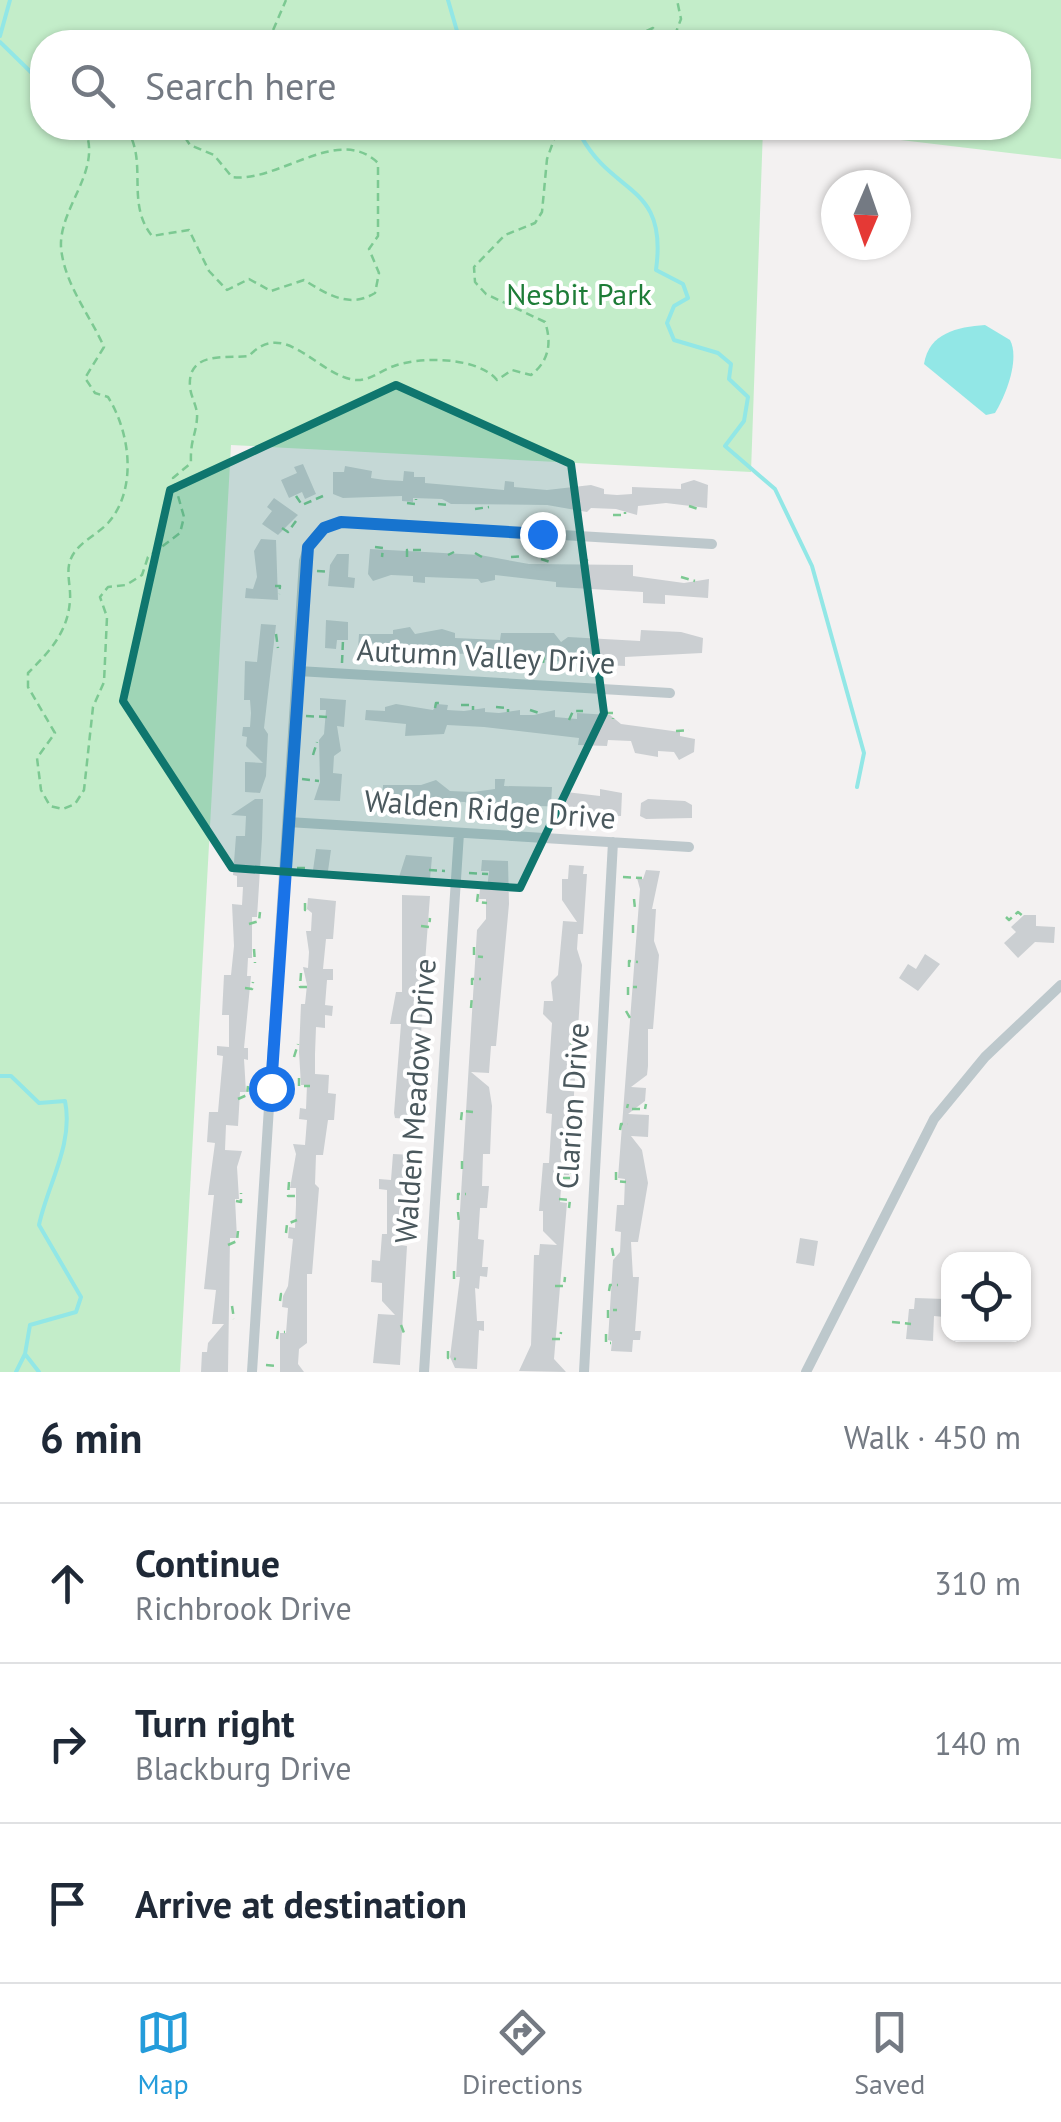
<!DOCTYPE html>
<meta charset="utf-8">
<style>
body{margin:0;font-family:"PT Sans",sans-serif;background:#f6f6f7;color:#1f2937}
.controls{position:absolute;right:30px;bottom:30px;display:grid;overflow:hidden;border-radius:20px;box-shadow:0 2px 8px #0004}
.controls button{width:90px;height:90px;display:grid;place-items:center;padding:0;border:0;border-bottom:2px solid #e0e1e3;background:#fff;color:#1f2937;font:50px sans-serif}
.compass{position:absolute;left:821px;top:170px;width:90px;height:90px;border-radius:50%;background:#fff;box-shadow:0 2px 8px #0004;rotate:182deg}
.stop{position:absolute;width:30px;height:30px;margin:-22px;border:8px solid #1a73e8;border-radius:50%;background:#fff}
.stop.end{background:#1a73e8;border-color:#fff;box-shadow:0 2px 10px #0008}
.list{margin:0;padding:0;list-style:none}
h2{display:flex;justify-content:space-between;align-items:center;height:130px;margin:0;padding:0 40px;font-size:42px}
h2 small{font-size:32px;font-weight:400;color:#747a83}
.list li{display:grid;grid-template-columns:65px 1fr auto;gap:30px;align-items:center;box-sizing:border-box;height:160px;padding:0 40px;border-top:2px solid #e0e1e3}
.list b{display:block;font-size:38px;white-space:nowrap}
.list p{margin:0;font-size:32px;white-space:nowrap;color:#747a83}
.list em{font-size:32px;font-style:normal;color:#747a83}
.icon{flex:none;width:55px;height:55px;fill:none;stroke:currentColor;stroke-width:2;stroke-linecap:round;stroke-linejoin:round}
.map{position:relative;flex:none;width:1061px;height:1372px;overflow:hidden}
.search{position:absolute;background:#fff;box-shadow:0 2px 8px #0004;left:30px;right:30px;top:30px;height:110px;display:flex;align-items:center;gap:25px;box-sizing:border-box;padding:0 35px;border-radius:40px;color:#747a83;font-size:38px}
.sheet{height:610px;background:#fff}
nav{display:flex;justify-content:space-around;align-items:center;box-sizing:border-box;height:140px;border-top:2px solid #e0e1e3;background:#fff;font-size:28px;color:#747a83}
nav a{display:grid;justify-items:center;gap:5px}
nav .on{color:#249cda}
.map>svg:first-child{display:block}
</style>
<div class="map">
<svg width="1061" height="1372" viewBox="0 0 1061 1372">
<rect width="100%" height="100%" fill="#f3f1f1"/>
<!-- green -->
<path fill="#c3edc9" d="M0 0H1061V159L800 128H1018V42H42V128H763L751 472 231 445 180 1372H0Z"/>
<!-- water -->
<path fill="#92e7e6" d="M985 325 1010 340C1020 359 1006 395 995 413L986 415 924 364C929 333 957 327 985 325Z"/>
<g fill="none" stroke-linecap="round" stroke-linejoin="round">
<!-- stream -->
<path stroke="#92e7e6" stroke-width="4" d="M448 0 459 38 473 42
M0 36 10 0
M0 42 39 80
M584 128 581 136C614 197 668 183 656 270L683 284 688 298 674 306 667 323 674 340 718 353 731 364 729 379 748 397 744 421 725 446 775 489 812 566 864 753 857 787
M0 1076H11L39 1103 65 1101C74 1144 47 1186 39 1225L81 1297 76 1312 30 1325 25 1354 39 1372
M16 1372 25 1354"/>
</g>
<!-- building -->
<path fill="#cbcfd2" d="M303 464 316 494 305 499 302 492 289 498 281 480 297 473 294 467Z
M345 466 372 471 371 478 385 480 403 481 404 471 414 472V477H425V483L504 490 505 481 514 482V487L547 490 591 485 604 489V494L617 495 632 494V487L681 489V484L694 480 708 485 707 508 666 503 638 506 637 515 616 509 591 508 587 512 547 505 451 504 442 499 413 498V502L402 501V496L343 498 333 494V472H344Z
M274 498 298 515 278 535 262 524 272 511 267 507Z
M261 539 276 540 278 600 245 598 246 588 253 589 257 577 254 551Z
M370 549 480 555 529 564 633 565V576L684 583 709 579 708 598 665 595V604L643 603V592L556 587V582L495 575V580L481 583 478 579 425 577V583L413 582V576L391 575 373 581 368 574Z
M337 554H349L348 577 355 578 354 588 328 586 330 565Z
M326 620 348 622V640H337L336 649 325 648Z
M261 624 276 625 264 728 268 734 266 776 260 793 245 792V762L263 763 246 746 247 737 242 736 243 727H250L251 713 250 700H244L245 661 257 662Z
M410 627 415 634 442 629 455 633V638L500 640 501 633H554L561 642 568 637 640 641 641 630 681 632 703 638 702 653 625 657V666L603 665V658L576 657V663L473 653 443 655 434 649 412 648 411 654 358 649 359 634H393V630Z
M320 698 346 700 344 727 337 726 341 751 334 756 333 773 342 774 340 801 314 800 320 782 319 740 324 734 326 710H320Z
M396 704 433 710 437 704 448 705 447 710 464 711 485 708V712L499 713 520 710V715H534L555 710V717L577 719V713L610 715 621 724 680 732V736L695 739 694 752 679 760 674 752 658 751V757L635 753 631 741 608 740 607 746 578 745 579 738 484 727 447 725 444 734 405 736 406 724 365 720 366 710 385 711V707Z
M495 779H505L504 786 552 787 551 804 566 792 600 796V789L622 793 621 816 575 815 562 812 563 807 540 806 539 813 529 812V808L475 809 465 802 439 801V806L382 800 383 785H421L436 780 450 791 473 792 495 789Z
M255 799H263L262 838 257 917H252V958H248L247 976H251L244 1048H248V1060L244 1059 246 1092H240L238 1126 226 1125 225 1150 242 1151 237 1167 239 1199H235L237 1238H230L228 1372H201L202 1352H207L208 1343 224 1324H212L216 1290 204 1289 214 1195H208L215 1143 207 1142 209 1112H218L223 1056 217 1055V1046L229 1047V1015H222L224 975H231L234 946 232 904 242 905 243 887H237V876L233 875 236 836H245L246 816 231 815Z
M648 799 685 801 692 805V818L646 819 640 816 641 803Z
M316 849 331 850 327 878 312 877Z
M406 855 432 857 430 879 399 877Z
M482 860 508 861 509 904 496 1046H491L489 1073 471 1072 489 1087 492 1106 490 1154H483L482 1186H489L487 1208H480L478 1239 484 1240 482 1267H488L487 1277 480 1276 479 1289 475 1288 477 1321H484V1331L479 1330 477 1369 455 1368 450 1357 460 1277H456L477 930 486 919V899H479L480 889H487L489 871H481Z
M569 865 584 866 583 874H587L583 934H578L577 949 582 965 569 1175H562L560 1202 567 1203 554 1359 566 1372 519 1371 531 1345 534 1255H539L540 1244 557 1245 543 1231V1211H539L543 1163H549L552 1114 546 1113 552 1023 543 1014 544 1001H553L551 982 558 975 563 921 577 922 562 900V879H568Z
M646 870 660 871 652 909H656L654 941 659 955 653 1029H648V1066L647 1075 631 1087 646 1088 645 1101 628 1114 649 1115 648 1137 631 1136 642 1150 648 1183 638 1242H631L633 1277H639L635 1331H641L640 1340H633L632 1352 611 1351 612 1341 608 1340 613 1260 620 1252 621 1232 615 1231 617 1205H624L625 1179 618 1178 640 889 637 878 643 879Z
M402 895 430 896 424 976 417 985 415 1003 423 1004 416 1107 409 1119 395 1118 394 1113 401 1024H390L396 992H402Z
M308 898 336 901 333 939H326L323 969H333V980H327L325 1005 333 1006 332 1016 325 1015V1028L316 1027 315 1054V1074L329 1075 328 1093 336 1094 334 1120H328L323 1155H316L315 1184 319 1188 312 1274H307V1343L299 1349 298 1364 304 1372H280V1333H286L288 1308 282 1307 283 1296 288 1286 293 1239 288 1238 289 1227 295 1228 296 1205V1188H290L296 1154 293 1144 305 1145 307 1120 299 1119 300 1108 306 1109 307 1085H301L299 1052 301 1004H305L307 985 303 967 308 968 309 952 306 931H311L312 913 307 909Z
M1024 915H1036V926L1055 927 1054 943 1035 942 1018 958 1004 943 1016 932 1011 927Z
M925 954 940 964 918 991 899 978 908 964 916 969Z
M393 1154 413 1155 409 1214 401 1227 400 1245 407 1246 400 1365 373 1363 378 1314 395 1315 382 1301V1283L371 1282 372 1260 380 1261 382 1234H387V1190L379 1189V1179L391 1180Z
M800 1238 818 1241 814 1266 796 1263Z
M915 1298 945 1299 944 1317 934 1316 933 1341 906 1339 909 1309H914Z"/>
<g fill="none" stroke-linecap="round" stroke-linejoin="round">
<!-- path -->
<path stroke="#7cc992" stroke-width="2.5" stroke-dasharray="8 5" stroke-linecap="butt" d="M268 42 286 0
M623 42 653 28 663 42 673 40 681 19 677 0
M84 128C104 169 59 207 61 247 64 284 90 315 104 347L85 378 95 393 108 397C130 432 138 489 108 523 96 536 76 543 70 561 66 573 71 587 70 600 68 632 50 651 28 673V687L55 733 37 758 41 790 50 806 63 809 75 804 84 790 93 707 104 682 107 617 100 597 108 587 126 585 142 575 148 557 180 533 184 517 173 478 191 463C190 440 196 435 197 418 198 407 191 398 190 387 187 350 227 359 249 356 283 319 314 370 350 379 367 384 379 371 394 366 421 356 478 357 497 380L512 370 531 375C549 361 552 343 545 322L486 294 475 282 474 267 505 235 535 223 542 212 547 159 558 128
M126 128C149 162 125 202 152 236L189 230 209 271 227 290 249 279 271 291 304 280C327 294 349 309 375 293L379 273 369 249 378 236V163C338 124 279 183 232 177L214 155 190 145 184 136 186 128
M296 496 302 505 323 496
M407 503 416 504V499
M438 504 450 505
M689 506 701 510
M475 509 489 507
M613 515H625V512
M282 528 288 532 296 521
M375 547 383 548 382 557
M475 553 482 557
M448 555 454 552
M407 557V550H421
M511 557 524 556
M541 559 553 563
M580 559 587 560V569
M317 571 330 572
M681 577 695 581
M275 586H280L279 594
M276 634 278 648
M441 653 448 658
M401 655 416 656
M544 655 543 664H550
M468 659 481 658
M504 661H512V656
M342 663 343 640
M461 705H473V710
M496 707 508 708V712
M435 708 436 703H442
M530 710 542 714
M605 713H613V719
M306 716 327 717
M569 720 573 711H583
M676 731 689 730
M313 755 317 742
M302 779 319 781
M297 868H310
M429 870 445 871
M469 873 488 874
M623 877 642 878
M478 894 477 902 487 903
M634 899 635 909
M305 903V910H310
M1006 917 1009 920 1018 912 1023 916
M249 924 259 921 260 912
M633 925V935
M421 926 429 927 430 918
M474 947V956L483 957
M254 949 255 963
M629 967V961L638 962
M301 973 300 987H308
M472 985V979H481
M245 988 252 989 253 982
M628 995V987H637
M417 1002H424V1009
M471 1008 472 996
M626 1011 630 1018
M570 1043 579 1044 580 1036
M294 1057 298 1044
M574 1069 578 1062
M299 1078V1086H310
M419 1095V1085
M238 1099 247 1095 248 1086
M627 1108 628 1104
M632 1109H645L646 1104
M461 1120 462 1111 473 1112
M620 1130 621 1124H628
M462 1169V1158
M616 1172V1181L626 1182
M413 1176 414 1166
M562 1178H571V1170
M289 1182 288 1196H295
M559 1199 570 1200 569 1208
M458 1200V1194H466
M236 1201 241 1202V1193
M458 1212 459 1222
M286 1233 287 1224 297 1220
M228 1245 237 1241 238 1231
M612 1248 614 1259
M454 1271V1279H459
M555 1286H564L565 1277
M609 1291 610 1285H618
M280 1301 281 1294 285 1295
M232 1306 234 1319
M608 1318V1310H617
M892 1322 911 1324
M401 1325 404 1333
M606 1334V1343H611
M277 1339 278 1332H285
M552 1339H560L561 1332
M448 1351V1358L456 1359
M266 1365 278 1366"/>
<!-- minor -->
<path stroke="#bdc8cc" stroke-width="10" d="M298 671 670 693
M288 822 689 847
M252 1372 304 561C310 536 324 523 349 522L712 544
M424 1372 459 833
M584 1372 613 842
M806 1372 934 1119 985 1057 1061 985"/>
</g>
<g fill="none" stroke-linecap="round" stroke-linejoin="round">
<!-- route -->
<path stroke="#1a73e8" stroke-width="12" d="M271 1088 308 547 324 528 341 522 542 534"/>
</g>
<!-- marked area -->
<path fill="#0f766e" fill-opacity="0.2" stroke="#0f766e" stroke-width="8" stroke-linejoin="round" d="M396 385 571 464 604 713 520 888 232 868 123 701 170 490Z"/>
<g text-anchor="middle" stroke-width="8" stroke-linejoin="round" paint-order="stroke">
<!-- park labels -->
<g font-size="30" fill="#1d7c37" stroke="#fff">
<text x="579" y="305">Nesbit Park</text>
</g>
<!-- street labels -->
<g font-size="30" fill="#4a585d" stroke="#fff">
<text transform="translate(486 657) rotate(3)" y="10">Autumn Valley Drive</text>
<text transform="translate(490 810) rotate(4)" y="10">Walden Ridge Drive</text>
<text transform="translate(416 1101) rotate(-86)" y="10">Walden Meadow Drive</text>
<text transform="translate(573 1106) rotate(-86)" y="10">Clarion Drive</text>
</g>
</g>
</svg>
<div class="controls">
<button><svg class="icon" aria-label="locate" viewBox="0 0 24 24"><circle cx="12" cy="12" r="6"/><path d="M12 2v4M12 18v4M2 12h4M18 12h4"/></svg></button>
</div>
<svg class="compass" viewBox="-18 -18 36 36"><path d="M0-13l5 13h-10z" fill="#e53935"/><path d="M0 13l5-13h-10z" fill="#747a83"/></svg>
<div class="stop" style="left:271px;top:1088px"></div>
<div class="stop end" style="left:542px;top:534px"></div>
<div class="search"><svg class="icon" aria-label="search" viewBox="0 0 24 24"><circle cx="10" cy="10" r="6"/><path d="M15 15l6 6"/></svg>Search here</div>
</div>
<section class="sheet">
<h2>6 min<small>Walk · 450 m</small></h2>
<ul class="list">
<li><svg class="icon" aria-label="ahead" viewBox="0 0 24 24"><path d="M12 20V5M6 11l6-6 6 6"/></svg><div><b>Continue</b><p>Richbrook Drive</p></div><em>310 m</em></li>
<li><svg class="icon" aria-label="right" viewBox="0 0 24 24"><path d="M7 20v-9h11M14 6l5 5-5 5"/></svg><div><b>Turn right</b><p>Blackburg Drive</p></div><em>140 m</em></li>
<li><svg class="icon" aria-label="arrive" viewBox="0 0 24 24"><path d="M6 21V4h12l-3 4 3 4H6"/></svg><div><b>Arrive at destination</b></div></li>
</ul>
</section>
<nav>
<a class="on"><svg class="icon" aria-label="map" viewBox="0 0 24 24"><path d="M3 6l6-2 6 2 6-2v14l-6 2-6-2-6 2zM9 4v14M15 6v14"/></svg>Map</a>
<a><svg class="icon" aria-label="directions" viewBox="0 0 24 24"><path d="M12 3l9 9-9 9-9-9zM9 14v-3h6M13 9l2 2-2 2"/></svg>Directions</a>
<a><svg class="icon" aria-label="saved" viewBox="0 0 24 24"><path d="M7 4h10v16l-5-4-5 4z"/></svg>Saved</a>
</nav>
